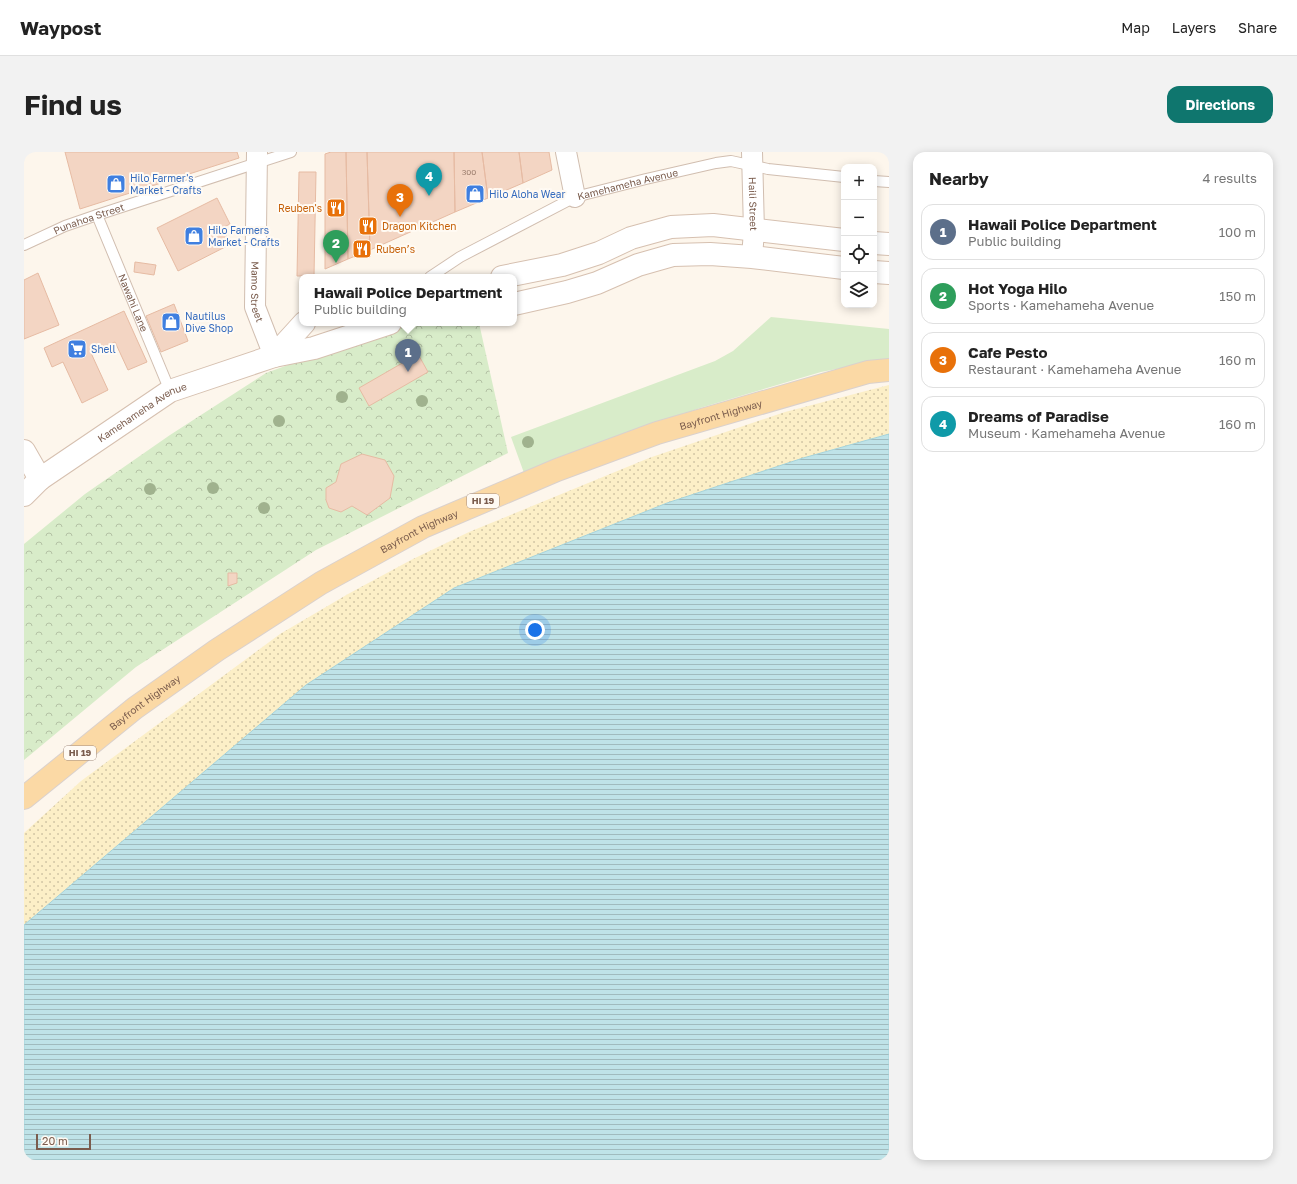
<!DOCTYPE html>
<meta charset="utf-8">
<style>
body{margin:0;font-family:"Golos Text",sans-serif;background:#f2f2f2;color:#222}
.controls{position:absolute;right:12px;top:12px;display:grid;overflow:hidden;border-radius:8px;box-shadow:0 2px 10px #0003}
.controls button{width:36px;height:36px;display:grid;place-items:center;padding:0;border:0;border-bottom:1px solid #e0e0e0;background:#fff;color:#222;font:20px sans-serif}
.scale{position:absolute;left:12px;bottom:10px;width:55px;box-sizing:border-box;padding-left:4px;border:2px solid #7a5c4d;border-top:0;font-size:11px;line-height:14px;white-space:nowrap;color:#7a5c4d;-webkit-text-stroke:3px #fffaf3;paint-order:stroke}
.you{position:absolute;left:511px;top:478px;width:14px;height:14px;margin:-10px;border:3px solid #fff;border-radius:50%;background:#1a73e8;box-shadow:0 0 0 6px #1a73e833}
.badge{display:grid;place-items:center;width:26px;height:26px;border-radius:50%;background:#0f766e;color:#fff;font-size:13px;font-weight:700}
.pin{position:absolute;translate:-50% -33px;filter:drop-shadow(0 1px 2px #0008)}
.pin::after{content:'';position:absolute;top:21px;width:14px;height:12px;background:inherit;clip-path:polygon(0 0,100% 0,50% 100%)}
.popup{position:absolute;left:275px;top:122px;width:218px;height:52px;box-sizing:border-box;display:grid;place-content:center;border-radius:8px;background:#fff;filter:drop-shadow(0 1px 3px #0005);font-size:13px;white-space:nowrap;color:#767676}
.popup b{font-size:15px;color:#222}
.popup::after{content:'';position:absolute;left:50%;top:100%;margin-left:-8px;border:8px solid transparent;border-top-color:#fff}
.list{margin:0;padding:0;list-style:none}
h2{display:flex;justify-content:space-between;align-items:center;height:52px;margin:0;padding:0 16px;font-size:17px}
h2 small{font-size:13px;font-weight:400;color:#767676}
.list li{display:grid;grid-template-columns:26px 1fr auto;gap:12px;align-items:center;box-sizing:border-box;height:56px;margin:0 8px 8px;padding:0 8px;border:1px solid #e0e0e0;border-radius:12px}
.list b{display:block;font-size:15px;white-space:nowrap}
.list p{margin:0;font-size:13px;white-space:nowrap;color:#767676}
.list em{font-size:13px;font-style:normal;color:#767676}
.icon{flex:none;width:22px;height:22px;fill:none;stroke:currentColor;stroke-width:2;stroke-linecap:round;stroke-linejoin:round}
.map{position:relative;flex:none;width:865px;height:1008px;overflow:hidden;border-radius:12px}
header{display:flex;align-items:center;gap:24px;box-sizing:border-box;height:56px;padding:0 20px;background:#fff;border-bottom:1px solid #e0e0e0}
header strong{font-size:19px}
nav{display:flex;gap:22px;margin-inline-start:auto;font-size:14px}
.intro{display:flex;align-items:center;justify-content:space-between;box-sizing:border-box;height:96px;padding:0 24px}
h1{margin:0;font-size:28px}
.button{padding:10px 18px;border-radius:12px;background:#0f766e;color:#fff;font-size:14px;font-weight:700}
main{display:flex;gap:24px;padding:0 24px}
aside{flex:1;background:#fff;border-radius:12px;box-shadow:0 2px 10px #0003}
.map>svg:first-child{display:block}
</style>
<header>
<strong>Waypost</strong>
<nav><a>Map</a><a>Layers</a><a>Share</a></nav>
</header>
<div class="intro"><h1>Find us</h1><a class="button">Directions</a></div>
<main>
<div class="map">
<svg width="865" height="1008" viewBox="0 0 865 1008">
<defs>
<pattern id="forest-crowns" width="20" height="18" patternUnits="userSpaceOnUse"><rect width="20" height="18" fill="#d8ecc9"/><path d="M2 6a3 3 0 1 1 6 0M12 15a3 3 0 1 1 6 0" fill="none" stroke="#b4c2a5"/></pattern>
<pattern id="sand-dots" width="8" height="8" patternUnits="userSpaceOnUse"><rect width="8" height="8" fill="#fcefc7"/><path d="M2 2h.1M6 6h.1" fill="none" stroke="#d1c5a4" stroke-width="1.8" stroke-linecap="round"/></pattern>
<pattern id="water-rules" width="6" height="5" patternUnits="userSpaceOnUse"><rect width="6" height="5" fill="#bfe3e8"/><path d="M0 2.5h6" fill="none" stroke="#a0bbbe"/></pattern>
</defs>
<rect width="100%" height="100%" fill="#fdf6ec"/>
<!-- grass -->
<path fill="#d8ecc9" d="M747 165 865 177V207L797 220 676 256 500 321 487 285 691 209 709 199Z"/>
<!-- forest -->
<path fill="url(#forest-crowns)" d="M380 171H455L484 301 292 398 112 515 0 608V392L61 342 146 283 242 221Z"/>
<!-- sand -->
<path fill="url(#sand-dots)" d="M865 233V282L779 306 643 351 430 436 282 533 0 773V681L57 629 256 482 324 442 387 408 445 380 625 306 761 260Z"/>
<!-- water -->
<path fill="url(#water-rules)" stroke="#a5d3da" d="M865 282V1008H0V773L282 533 430 436 643 351 779 306Z"/>
<!-- building -->
<path fill="#f3d5c3" stroke="#e6bba3" d="M41 0H213L215 6 56 57Z
M307 0H322L324 107 301 117V2Z
M322 0H343L346 98 324 107Z
M343 0H430L431 60 346 98Z
M430 0H458L464 46 431 60Z
M458 0H495L499 31 464 46Z
M495 0H525L528 18 499 31Z
M275 20H292L290 124H273Z
M193 46 206 72 198 76 207 92 154 119 133 76Z
M111 110 132 113 130 123 110 120Z
M14 121 35 173 0 187V128Z
M150 152 164 189 137 200 122 164Z
M100 159 123 210 104 218 91 190 67 201 84 238 58 251 39 210 28 215 20 196Z
M394 202 404 220 345 254 335 236Z
M338 302 361 308 370 324 366 346 343 363 328 354 317 360 305 356 302 348V336L312 330 317 312Z
M204 421H213V431L204 434Z"/>
<g fill="none" stroke-linecap="round" stroke-linejoin="round">
<defs>
<g id="lane">
<path d="M850 29 865 30"/>
<path id="s1" d="M73 63 146 239"/>
<path id="s2" d="M0 93 41 74 73 63 267 0"/>
<path id="s3" d="M406 125 436 105 551 45 622 27 692 11 707 9 744 17 820 25"/>
</g>
<g id="street">
<path id="s4" d="M233 0 231 155 250 204"/>
<path d="M542 0 551 45"/>
<path id="s5" d="M728 0 730 79 728 105"/>
</g>
<g id="secondary">
<path d="M850 91 865 92"/>
<path d="M850 120 865 121"/>
<path d="M478 125 538 113 575 101 607 86 647 75 689 73 820 88"/>
<path d="M490 152 543 140 573 131 614 113 649 103 686 102 728 105 820 116"/>
<path d="M250 204 280 171"/>
<path d="M0 299 16 327"/>
<path id="s6" d="M0 343 16 327 146 239 250 204 290 196 366 171"/>
</g>
<g id="primary">
<path id="s7" d="M0 646 111 556 193 498 297 431 399 375 533 318 633 281 844 220 865 218"/>
</g>
</defs>
<!-- lane casing -->
<use href="#lane" stroke="#d1beb0" stroke-width="12"/>
<!-- street casing -->
<use href="#street" stroke="#d1beb0" stroke-width="22"/>
<!-- secondary casing -->
<use href="#secondary" stroke="#d6c0b0" stroke-width="24"/>
<!-- primary casing -->
<use href="#primary" stroke="#dad1cd" stroke-width="24"/>
<!-- lane -->
<use href="#lane" stroke="#fff" stroke-width="10"/>
<!-- street -->
<use href="#street" stroke="#fff" stroke-width="20"/>
<!-- secondary -->
<use href="#secondary" stroke="#fff" stroke-width="22"/>
<!-- primary -->
<use href="#primary" stroke="#fbd9a5" stroke-width="22"/>
</g>
<!-- trees -->
<g fill="#a0b28e">
<circle cx="318" cy="245" r="6"/>
<circle cx="398" cy="249" r="6"/>
<circle cx="255" cy="269" r="6"/>
<circle cx="504" cy="290" r="6"/>
<circle cx="189" cy="336" r="6"/>
<circle cx="126" cy="337" r="6"/>
<circle cx="240" cy="356" r="6"/>
</g>
<!-- icons -->
<defs>
<symbol id="shop-square" viewBox="-11 -11 22 22"><rect x="-9" y="-9" width="18" height="18" rx="4" fill="#3f7fe0" stroke="#fffaf3"/><path d="M-5-2.5h2.3a2.7 3.5 0 0 1 5.4 0H5L5.5 6h-11ZM-1.5-2.5h3a1.5 2.3 0 0 0-3 0Z" fill="#fff"/></symbol>
<symbol id="restaurant-square" viewBox="-11 -11 22 22"><rect x="-9" y="-9" width="18" height="18" rx="4" fill="#e8710a" stroke="#fffaf3"/><path d="M-5-6h1v4h1v-4h1v4h1v-4h1v5L-1.5 .5V6h-2V.5L-5-1ZM5-6V6H3V1.5H1.5Q1.5-4 5-6Z" fill="#fff"/></symbol>
<symbol id="supermarket-square" viewBox="-11 -11 22 22"><rect x="-9" y="-9" width="18" height="18" rx="4" fill="#3f7fe0" stroke="#fffaf3"/><path d="M-6-5.5h2.5l.6 2H6L4.5 2H-2.5L-4.4-4H-6ZM-1.5 3.2a1.3 1.3 0 1 0 .1 0ZM3 3.2a1.3 1.3 0 1 0 .1 0Z" fill="#fff"/></symbol>
</defs>
<g fill-rule="evenodd">
<use href="#shop-square" x="81" y="21" width="22" height="22"/>
<use href="#shop-square" x="440" y="31" width="22" height="22"/>
<use href="#restaurant-square" x="301" y="45" width="22" height="22"/>
<use href="#restaurant-square" x="333" y="63" width="22" height="22"/>
<use href="#shop-square" x="159" y="73" width="22" height="22"/>
<use href="#restaurant-square" x="327" y="86" width="22" height="22"/>
<use href="#shop-square" x="136" y="159" width="22" height="22"/>
<use href="#supermarket-square" x="42" y="186" width="22" height="22"/>
</g>
<g text-anchor="middle" stroke-width="4" stroke-linejoin="round" paint-order="stroke">
<!-- number labels -->
<g font-size="8" fill="#987a6a">
<text x="445" y="23">300</text>
</g>
<!-- shield labels -->
<g fill="#fffaf3" stroke="#a28b7f" stroke-width="1">
<rect x="443" y="342" width="32" height="14" rx="3"/>
<rect x="40" y="594" width="32" height="14" rx="3"/>
</g>
<g font-size="9" font-weight="bold" fill="#7a5c4d">
<text x="459" y="352">HI 19</text>
<text x="56" y="604">HI 19</text>
</g>
<!-- shop labels -->
<g font-size="10" fill="#366cbe" stroke="#fffaf3" text-anchor="start">
<text x="106" y="30">Hilo Farmer's<tspan x="106" dy="12">Market - Crafts</tspan></text>
<text x="465" y="46">Hilo Aloha Wear</text>
<text x="184" y="82">Hilo Farmers<tspan x="184" dy="12">Market - Crafts</tspan></text>
<text x="161" y="168">Nautilus<tspan x="161" dy="12">Dive Shop</tspan></text>
<text x="67" y="201">Shell</text>
</g>
<!-- street labels -->
<g font-size="10" fill="#7a5c4d" stroke="#fffaf3">
<text dy="4" stroke="none"><textPath href="#s3" startOffset="220">Kamehameha Avenue</textPath></text>
<text dy="4" stroke="none"><textPath href="#s5" startOffset="52">Haili Street</textPath></text>
<text dy="4" stroke="none"><textPath href="#s2" startOffset="70">Punahoa Street</textPath></text>
<text dy="4" stroke="none"><textPath href="#s4" startOffset="140">Mamo Street</textPath></text>
<text dy="4" stroke="none"><textPath href="#s1" startOffset="95">Nawahi Lane</textPath></text>
<text dy="4" stroke="none"><textPath href="#s6" startOffset="145">Kamehameha Avenue</textPath></text>
<text dy="4" stroke="none"><textPath href="#s7" startOffset="802">Bayfront Highway</textPath></text>
<text dy="4" stroke="none"><textPath href="#s7" startOffset="478">Bayfront Highway</textPath></text>
<text dy="4" stroke="none"><textPath href="#s7" startOffset="154">Bayfront Highway</textPath></text>
</g>
<!-- food labels -->
<g font-size="10" fill="#c56008" stroke="#fffaf3" text-anchor="start">
<text x="298" y="60" text-anchor="end">Reuben's</text>
<text x="358" y="78">Dragon Kitchen</text>
<text x="352" y="101">Ruben’s</text>
</g>
</g>
</svg>
<div class="controls">
<button>+</button>
<button>−</button>
<button><svg class="icon" aria-label="locate" viewBox="0 0 24 24"><circle cx="12" cy="12" r="6"/><path d="M12 2v4M12 18v4M2 12h4M18 12h4"/></svg></button>
<button><svg class="icon" aria-label="layers" viewBox="0 0 24 24"><path d="M12 4l9 5-9 5-9-5zM3 14l9 5 9-5"/></svg></button>
</div>
<div class="scale">20 m</div>
<div class="you"></div>
<div class="pin badge" style="left:384px;top:220px;background:#5c6f8a">1</div>
<div class="popup"><b>Hawaii Police Department</b>Public building</div>
<div class="pin badge" style="left:312px;top:111px;background:#2e9e5b">2</div>
<div class="pin badge" style="left:376px;top:65px;background:#e8710a">3</div>
<div class="pin badge" style="left:405px;top:44px;background:#0f9aa8">4</div>
</div>
<aside>
<h2>Nearby<small>4 results</small></h2>
<ul class="list">
<li><span class="badge" style="background:#5c6f8a">1</span><div><b>Hawaii Police Department</b><p>Public building</p></div><em>100 m</em></li>
<li><span class="badge" style="background:#2e9e5b">2</span><div><b>Hot Yoga Hilo</b><p>Sports · Kamehameha Avenue</p></div><em>150 m</em></li>
<li><span class="badge" style="background:#e8710a">3</span><div><b>Cafe Pesto</b><p>Restaurant · Kamehameha Avenue</p></div><em>160 m</em></li>
<li><span class="badge" style="background:#0f9aa8">4</span><div><b>Dreams of Paradise</b><p>Museum · Kamehameha Avenue</p></div><em>160 m</em></li>
</ul>
</aside>
</main>
